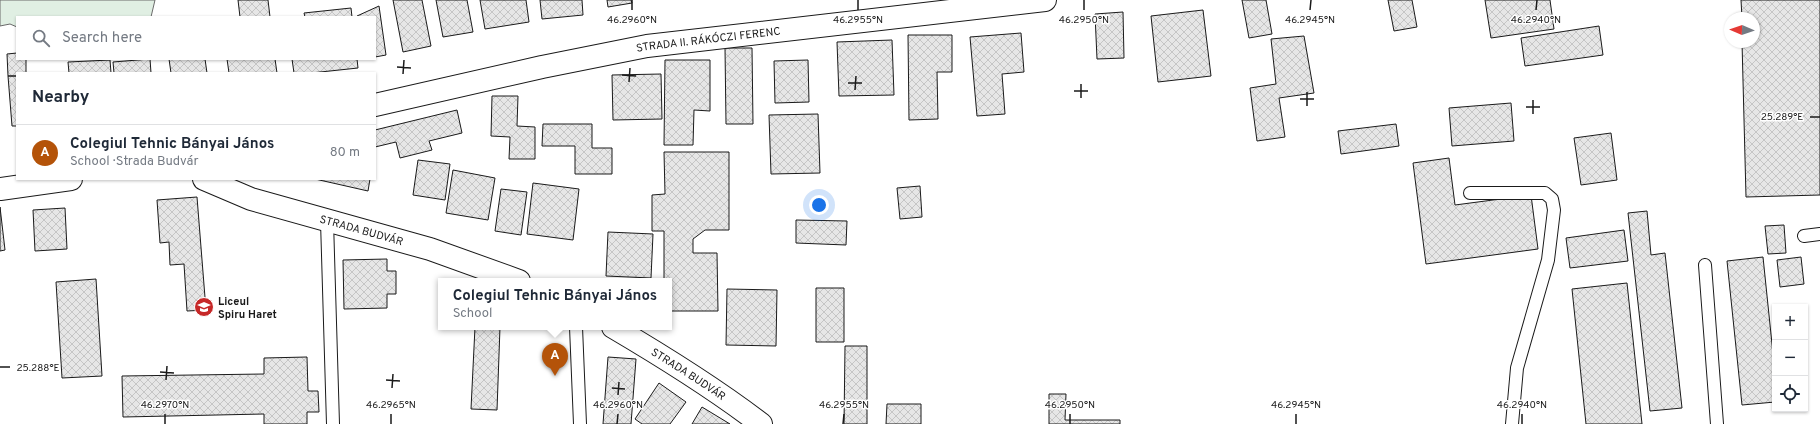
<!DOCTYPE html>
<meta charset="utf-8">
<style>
body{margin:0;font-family:Overpass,sans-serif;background:#f2f2f3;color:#1f2937}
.controls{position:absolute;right:12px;bottom:12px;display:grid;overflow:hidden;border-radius:0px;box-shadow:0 1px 3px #0004}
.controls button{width:36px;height:36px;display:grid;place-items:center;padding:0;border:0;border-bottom:1px solid #e0e1e3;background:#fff;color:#1f2937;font:20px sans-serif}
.compass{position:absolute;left:1724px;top:12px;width:36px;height:36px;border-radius:50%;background:#fff;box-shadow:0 1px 3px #0004;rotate:272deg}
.you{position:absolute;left:819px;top:205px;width:14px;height:14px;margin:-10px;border:3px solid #fff;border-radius:50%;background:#1a73e8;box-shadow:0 0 0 6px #1a73e833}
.badge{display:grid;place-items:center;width:26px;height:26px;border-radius:50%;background:#b45309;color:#fff;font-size:13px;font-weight:700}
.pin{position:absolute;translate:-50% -33px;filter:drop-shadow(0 1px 2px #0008)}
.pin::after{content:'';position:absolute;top:21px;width:14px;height:12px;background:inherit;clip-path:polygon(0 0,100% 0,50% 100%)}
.popup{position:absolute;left:438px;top:278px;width:234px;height:52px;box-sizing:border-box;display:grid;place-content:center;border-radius:0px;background:#fff;filter:drop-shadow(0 1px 3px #0005);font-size:13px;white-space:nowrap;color:#747a83}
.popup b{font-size:15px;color:#1f2937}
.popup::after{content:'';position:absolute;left:50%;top:100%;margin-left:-8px;border:8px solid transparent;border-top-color:#fff}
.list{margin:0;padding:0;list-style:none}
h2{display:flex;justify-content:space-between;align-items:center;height:52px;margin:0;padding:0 16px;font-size:17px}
h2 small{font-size:13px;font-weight:400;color:#747a83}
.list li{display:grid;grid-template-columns:26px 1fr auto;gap:12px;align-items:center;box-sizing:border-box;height:56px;padding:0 16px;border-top:1px solid #e0e1e3}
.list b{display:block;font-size:15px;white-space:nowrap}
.list p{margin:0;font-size:13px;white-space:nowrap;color:#747a83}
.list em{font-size:13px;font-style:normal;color:#747a83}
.icon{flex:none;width:22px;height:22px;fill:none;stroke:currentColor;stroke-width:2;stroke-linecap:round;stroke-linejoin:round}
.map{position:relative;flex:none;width:1820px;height:424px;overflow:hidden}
.search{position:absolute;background:#fff;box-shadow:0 1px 3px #0004;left:16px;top:16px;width:360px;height:44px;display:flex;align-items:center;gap:10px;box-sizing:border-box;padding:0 14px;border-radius:0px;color:#747a83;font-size:15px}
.panel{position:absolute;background:#fff;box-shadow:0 1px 3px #0004;left:16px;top:72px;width:360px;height:108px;border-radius:0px}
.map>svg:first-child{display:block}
</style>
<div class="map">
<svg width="1820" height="424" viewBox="0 0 1820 424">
<defs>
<pattern id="building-cross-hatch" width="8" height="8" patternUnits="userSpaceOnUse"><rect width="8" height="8" fill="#e6e6e6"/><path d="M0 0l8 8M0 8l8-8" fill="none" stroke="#c5c5c5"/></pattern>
</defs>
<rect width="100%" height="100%" fill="#fff"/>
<!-- grass -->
<path fill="#e0efe3" stroke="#6a6a6a" d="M0 0H155L151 17H17V27L10 24 0 26Z"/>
<!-- building -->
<path fill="url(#building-cross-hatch)" stroke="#1a1a1a" d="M238 0H268L270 17H240Z
M393 0H422L431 46 403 52Z
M436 0H467L473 32 443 37Z
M480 0H526L529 22 485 29Z
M540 0H582L583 15 542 19Z
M607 0H631L632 3 608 7Z
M1242 0H1266L1272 34 1249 38Z
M1388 0H1412L1417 27 1394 31Z
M1485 0H1550L1554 29 1491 38Z
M1741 0H1820V195L1746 197 1742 42H1754V18H1742Z
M379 6 386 55 375 57V17H358L357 16Z
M351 8 352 17H305L304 13Z
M1203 10 1211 76 1158 82 1151 16Z
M1123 12 1124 58 1097 59 1095 14Z
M1599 26 1603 55 1525 66 1521 38Z
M1021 33 1024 72 1002 74 1005 114 977 116 970 37Z
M908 35H952V72H937L938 119 909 120Z
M1304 36 1314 93 1279 98 1285 137 1257 141 1250 88 1276 84 1271 39Z
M892 40 894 95 839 96 837 42Z
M725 48H752L753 124H726Z
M17 53V59H26V73H17V76H8L7 54Z
M150 59 151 73H114L113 62Z
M169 59H205L207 73H171Z
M227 59H275L277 73H229Z
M292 59H357L358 68 311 73H294Z
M110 60 111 73H69L68 62Z
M665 60H710V111L694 110 693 145H664Z
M808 60 809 102 775 103 774 61Z
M661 74 662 119 613 120 612 75Z
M8 76H17V126H12Z
M492 96H518L517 126 535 127V159H509L510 137 491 136Z
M1511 103 1514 141 1452 146 1449 108Z
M457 110 462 133 429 141 432 150 400 158 396 142 375 147V130Z
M818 114 820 173 771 174 769 115Z
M543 124H592V148H612V174H575V146H542Z
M1396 124 1399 146 1341 154 1338 131Z
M1611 133 1617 180 1581 185 1574 138Z
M664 152H729V230H705L693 239V253H717L718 311H669V281H664V231H652V195L665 194Z
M1449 158 1455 205 1531 195 1538 249 1426 264 1413 163Z
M418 160 450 164 445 200 413 195Z
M453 170 495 178 488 220 446 213Z
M315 179H370L368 191Z
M533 183 579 189 573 240 527 234Z
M920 186 922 217 900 219 897 188Z
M501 189 527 192 521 235 495 231Z
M197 197 206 310 187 311 184 264 170 265 169 242 160 243 157 200Z
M0 207 5 250 0 251Z
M65 208 67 249 35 251 33 210Z
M1647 211 1651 255 1665 253 1682 408 1650 411 1628 213Z
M796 220 847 221 846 245 796 243Z
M1784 225 1786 253 1768 254 1765 226Z
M1624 230 1628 261 1570 268 1566 238Z
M608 232 653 234 651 278 606 276Z
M1763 257 1775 373V402L1742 405 1727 261Z
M1801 257 1804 284 1780 287 1777 260Z
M387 259V271H396V294H387V308L344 309 343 260Z
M96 279 102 376 62 378 56 282Z
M1627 283 1642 424H1586L1572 289Z
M816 288H844V342H816Z
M727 289 777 290 776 346 726 345Z
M475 327H500L497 410 471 409Z
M845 346H867V424H844Z
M307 357 308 391H318L319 412H307V424H264V414L123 417 122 376 264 374V358Z
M608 357 636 359 631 424H603Z
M659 383 686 402 670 424H642L635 419Z
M1049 394H1066L1065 420H1120V424H1049Z
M887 404H921V424H886Z
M702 407 730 424H692Z"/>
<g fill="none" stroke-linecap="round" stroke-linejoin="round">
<defs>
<path id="lane" d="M1470 193H1545L1552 199 1554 210 1548 260 1517 368 1512 424
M327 221 333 424
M1804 236 1820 234
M1705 265 1717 424
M576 327 580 424"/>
<g id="street">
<path id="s1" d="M204 179 251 199 430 249 519 281"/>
<path id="s2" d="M613 327C664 357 714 388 761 424"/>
</g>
<g id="secondary">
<path id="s3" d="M375 105 542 67 647 46 1045 0"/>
<path d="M0 189 71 179"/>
</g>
</defs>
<!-- lane casing -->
<use href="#lane" stroke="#1a1a1a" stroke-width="14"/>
<!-- street casing -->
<use href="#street" stroke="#1a1a1a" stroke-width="24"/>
<!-- secondary casing -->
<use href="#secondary" stroke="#1a1a1a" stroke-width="24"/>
<!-- lane -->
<use href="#lane" stroke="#fff" stroke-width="12"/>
<!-- street -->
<use href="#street" stroke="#fff" stroke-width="22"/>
<!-- secondary -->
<use href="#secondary" stroke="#fff" stroke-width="22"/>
</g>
<!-- ticks -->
<path fill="none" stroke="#1a1a1a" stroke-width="1.5" d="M632 10V0M858 10V0M1084 10V0M1310 10 1311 0M1536 10 1537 0M397 67 411 68M403 74 404 60M622 75 636 76M629 82 630 68M848 83H862M855 90 856 76M1074 91H1088M1081 98V84M1300 99H1314M1307 106V92M1526 107H1540M1533 114V100M1810 117H1820M0 367H10M160 372 174 373M166 380 167 366M386 380 400 381M392 388 393 374M612 388 625 389M618 395 619 382M165 424V414M391 424V414M617 424 618 414M843 424 844 414M1070 424V414M1296 424V414M1522 424V414"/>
<!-- icons -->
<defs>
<symbol id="school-disc" viewBox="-11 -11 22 22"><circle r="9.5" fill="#c62828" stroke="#fff"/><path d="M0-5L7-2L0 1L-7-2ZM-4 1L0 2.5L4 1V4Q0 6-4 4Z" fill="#fff"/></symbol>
</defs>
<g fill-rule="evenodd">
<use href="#school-disc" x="193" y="296" width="22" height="22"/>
</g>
<g text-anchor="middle" stroke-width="3" stroke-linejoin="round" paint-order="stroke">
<!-- street labels -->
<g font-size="11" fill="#1a1a1a" stroke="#fff">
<text dy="4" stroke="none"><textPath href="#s3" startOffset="340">STRADA II. RÁKÓCZI FERENC</textPath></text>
<text dy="4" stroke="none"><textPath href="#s1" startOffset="166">STRADA BUDVÁR</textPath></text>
<text dy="4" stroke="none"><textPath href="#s2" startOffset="89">STRADA BUDVÁR</textPath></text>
</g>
<!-- poi labels -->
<g font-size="11" font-weight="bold" fill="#1a1a1a" stroke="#fff" text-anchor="start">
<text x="218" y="305">Liceul<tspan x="218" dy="13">Spiru Haret</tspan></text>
</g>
</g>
<g font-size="10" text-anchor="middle" fill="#1a1a1a" stroke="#fff" stroke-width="3" stroke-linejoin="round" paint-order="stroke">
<text x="632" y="23">46.2960°N</text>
<text x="858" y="23">46.2955°N</text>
<text x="1084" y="23">46.2950°N</text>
<text x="1310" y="23">46.2945°N</text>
<text x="1536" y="23">46.2940°N</text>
<text x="1782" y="120">25.289°E</text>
<text x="38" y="371">25.288°E</text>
<text x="165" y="408">46.2970°N</text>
<text x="391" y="408">46.2965°N</text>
<text x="618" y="408">46.2960°N</text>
<text x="844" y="408">46.2955°N</text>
<text x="1070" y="408">46.2950°N</text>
<text x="1296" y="408">46.2945°N</text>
<text x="1522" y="408">46.2940°N</text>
</g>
</svg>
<div class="controls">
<button>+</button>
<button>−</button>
<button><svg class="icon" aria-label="locate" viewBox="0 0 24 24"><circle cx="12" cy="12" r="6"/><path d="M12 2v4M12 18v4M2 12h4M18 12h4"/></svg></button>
</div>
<svg class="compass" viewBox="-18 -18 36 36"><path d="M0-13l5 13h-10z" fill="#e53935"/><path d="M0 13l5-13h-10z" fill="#747a83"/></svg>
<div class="you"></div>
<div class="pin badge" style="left:555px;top:376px">A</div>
<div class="popup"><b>Colegiul Tehnic Bányai János</b>School</div>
<div class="search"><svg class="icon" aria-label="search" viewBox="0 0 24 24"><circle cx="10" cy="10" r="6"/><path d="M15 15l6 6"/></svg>Search here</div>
<section class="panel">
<h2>Nearby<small></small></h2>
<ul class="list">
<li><span class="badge">A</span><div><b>Colegiul Tehnic Bányai János</b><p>School · Strada Budvár</p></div><em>80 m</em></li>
</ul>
</section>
</div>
